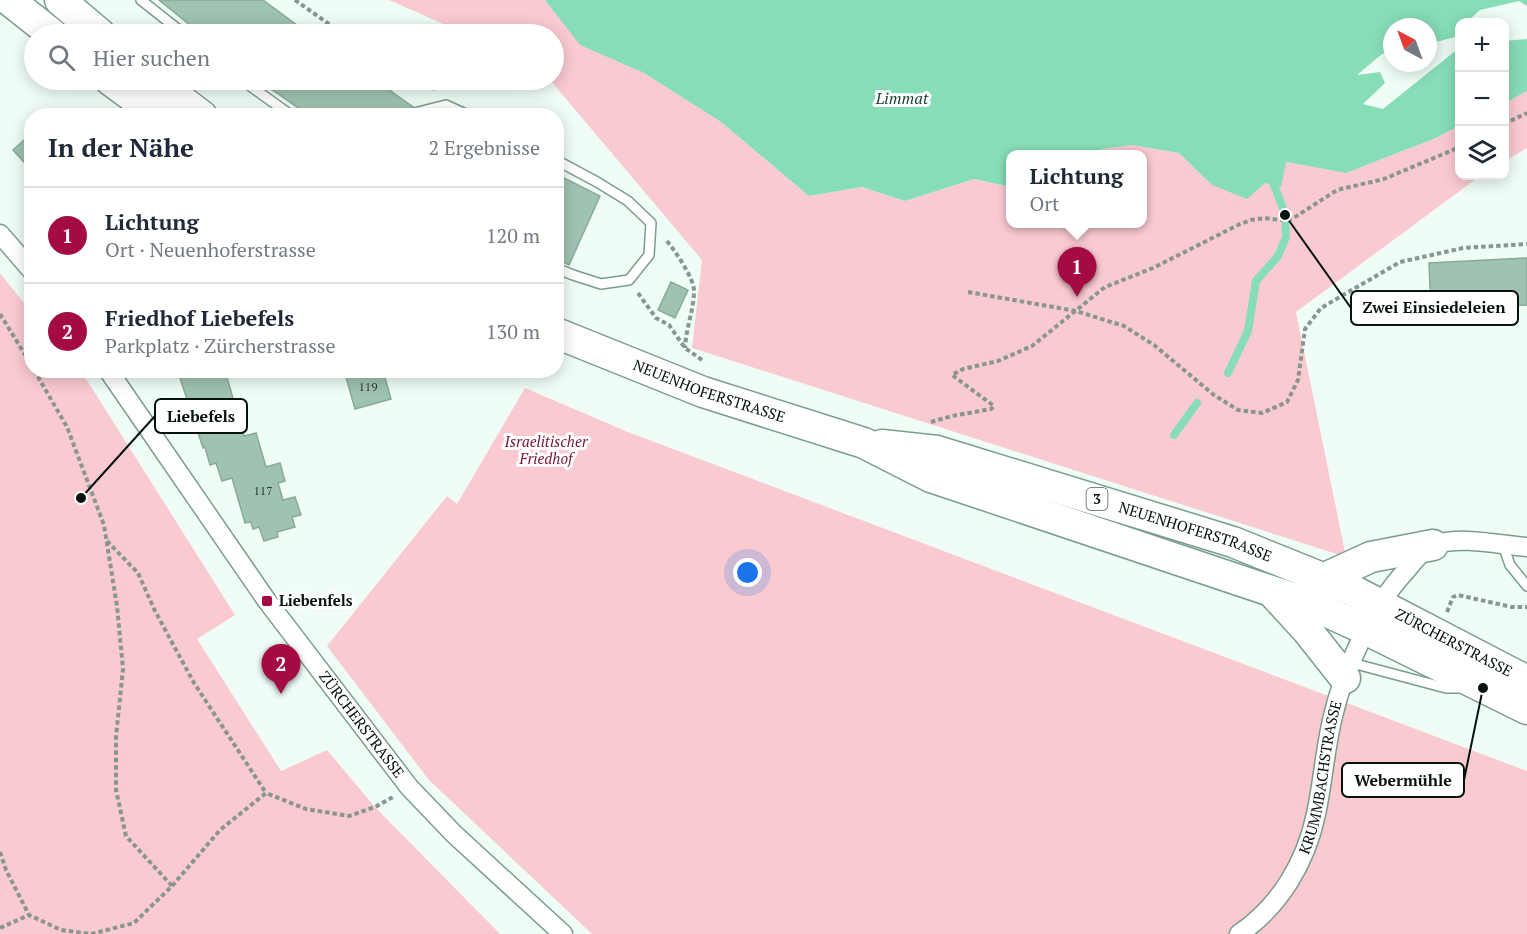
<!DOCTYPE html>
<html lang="de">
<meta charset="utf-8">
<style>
body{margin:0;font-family:"PT Serif",serif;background:#f6f6f7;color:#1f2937}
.controls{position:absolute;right:18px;top:18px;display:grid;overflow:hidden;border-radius:12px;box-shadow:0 3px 15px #0003}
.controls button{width:54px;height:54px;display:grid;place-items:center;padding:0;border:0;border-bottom:2px solid #e0e1e3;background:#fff;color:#1f2937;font:30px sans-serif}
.compass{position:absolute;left:1383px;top:18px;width:54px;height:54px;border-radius:50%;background:#fff;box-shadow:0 3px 15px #0003;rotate:319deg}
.you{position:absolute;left:748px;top:573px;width:21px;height:21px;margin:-15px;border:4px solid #fff;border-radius:50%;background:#1a73e8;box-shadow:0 0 0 9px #1a73e833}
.badge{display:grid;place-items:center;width:39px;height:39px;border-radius:50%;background:#a40b44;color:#fff;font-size:20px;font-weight:700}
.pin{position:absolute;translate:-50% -50px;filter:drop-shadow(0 2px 3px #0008)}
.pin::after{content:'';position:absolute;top:32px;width:21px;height:18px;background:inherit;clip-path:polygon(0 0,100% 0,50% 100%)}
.popup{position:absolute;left:1006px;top:150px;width:141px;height:78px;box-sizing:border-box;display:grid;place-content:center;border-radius:12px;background:#fff;filter:drop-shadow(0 2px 4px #0005);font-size:20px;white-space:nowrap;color:#747a83}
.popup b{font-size:22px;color:#1f2937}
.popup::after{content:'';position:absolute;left:50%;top:100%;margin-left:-12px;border:12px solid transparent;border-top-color:#fff}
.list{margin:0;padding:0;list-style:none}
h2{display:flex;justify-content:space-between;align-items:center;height:78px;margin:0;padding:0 24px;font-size:26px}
h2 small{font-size:20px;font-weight:400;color:#747a83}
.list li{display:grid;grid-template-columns:39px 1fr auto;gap:18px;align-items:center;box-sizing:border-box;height:96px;padding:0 24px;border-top:2px solid #e0e1e3}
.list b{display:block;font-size:22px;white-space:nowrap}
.list p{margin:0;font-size:20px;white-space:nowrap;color:#747a83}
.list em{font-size:20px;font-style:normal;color:#747a83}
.icon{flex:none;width:33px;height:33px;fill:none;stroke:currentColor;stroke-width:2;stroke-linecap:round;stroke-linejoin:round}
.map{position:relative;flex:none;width:1527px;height:934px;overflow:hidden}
.search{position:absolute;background:#fff;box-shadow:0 3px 15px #0003;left:24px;top:24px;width:540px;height:66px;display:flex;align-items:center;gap:15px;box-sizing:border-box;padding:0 21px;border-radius:33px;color:#747a83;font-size:22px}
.panel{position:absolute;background:#fff;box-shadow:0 3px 15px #0003;left:24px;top:108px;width:540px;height:270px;border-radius:24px}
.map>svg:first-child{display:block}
</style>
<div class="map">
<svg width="1527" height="934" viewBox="0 0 1527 934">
<rect width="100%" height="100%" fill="#effdf6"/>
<!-- green -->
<path fill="#facad1" d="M389 0H545L581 45 644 73 721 122 809 196 862 187 905 201 974 179 1011 187V224H1143V154H1093L1102 149 1132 145 1179 153 1212 185 1286 162 1346 173 1436 138 1459 126 1460 176H1480L1296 312 1346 557 692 348 702 260 550 80H554V34H466Z
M1527 91V148L1505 161V103Z
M0 273 31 312 32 370 79 371 88 382 235 615 197 639 281 771 327 750 375 807 500 934H0Z
M525 388 628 432 1527 771V934H592L429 780 327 646 447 496 457 504Z"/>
<!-- water -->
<path fill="#87deb6" d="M545 0H1527V6L1519 1 1480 10 1470 19 1472 22H1460L1459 36 1428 44V27H1392V52L1382 54 1357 75 1380 72 1385 83 1363 104 1383 109 1459 48V126L1436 138 1346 173 1286 162 1281 187 1265 183 1247 199 1212 185 1179 153 1132 145 1102 149 1093 154H1011V187L974 179 905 201 862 187 809 196 721 122 644 73 580 45Z
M1527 39V91L1505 103V41Z"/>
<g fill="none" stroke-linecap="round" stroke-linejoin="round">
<!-- stream -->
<path stroke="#87deb6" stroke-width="8" d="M1228 373 1248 331 1256 281 1278 256 1286 237 1285 214 1271 177
M1174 435 1197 403"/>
</g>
<!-- building -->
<path fill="#a0c3b1" stroke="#8a9" stroke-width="1.5" d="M159 0H263L309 34H201Z
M258 80H375L426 116H310Z
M32 133V171L13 150Z
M556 174 600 196 569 265 556 258Z
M1527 258V305L1431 310 1429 263Z
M671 282 688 290 675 318 658 310Z
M188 370H237L226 374 244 436 256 433 266 467 280 463 285 481 278 483 283 500 295 497 301 515 292 517 295 527 277 532 278 537 264 541 259 527 253 529 251 522 245 523 232 478 222 481 216 463 210 465 205 447 203 448 179 375 188 372Z
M344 370H399L384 374 391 399 355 409Z"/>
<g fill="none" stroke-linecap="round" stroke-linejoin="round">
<defs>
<path id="service" d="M141 0 184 34
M242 80 292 116
M418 112 446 105 470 116
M556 160 597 182 628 201 651 223 649 255 629 280 601 284 573 275 556 268
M1503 545 1510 565 1527 586
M1352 663 1446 688H1463"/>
<g id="minor">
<path d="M0 234 32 271"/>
<path id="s1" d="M108 370 267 601 409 787 454 834 563 934"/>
<path id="s2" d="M1239 934C1280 906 1306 862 1316 814 1323 782 1325 748 1333 716 1343 672 1373 607 1403 574 1413 563 1422 548 1437 544 1462 536 1500 545 1527 547"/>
</g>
<g id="primary">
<path d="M9 0 52 34"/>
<path d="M60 0 100 34"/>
<path d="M110 80 159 116"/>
<path d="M155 80 202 116"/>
<path id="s3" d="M556 333 703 392 864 443 931 477 1310 604 1367 630 1527 709"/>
<path id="s4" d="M882 445 937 451 1233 542 1352 590 1527 681"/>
<path d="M1325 578 1371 557 1433 545"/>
<path d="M1274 594 1307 630 1345 678"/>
</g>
</defs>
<!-- service casing -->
<use href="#service" stroke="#7b9d8c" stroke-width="12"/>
<!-- minor casing -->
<use href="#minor" stroke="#7b9d8c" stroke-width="21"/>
<!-- primary casing -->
<use href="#primary" stroke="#7b9d8c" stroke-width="33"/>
<!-- path -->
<path stroke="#899690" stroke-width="4" stroke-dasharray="4.5 3" stroke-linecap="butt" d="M295 0 343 34
M419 80 429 83 437 92
M1504 124 1527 113
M667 241C675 251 694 278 694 291 694 309 686 328 685 348
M968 292 1076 311 1124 326 1154 345 1214 395 1238 410 1262 413 1287 402 1298 380 1305 329 1321 308 1400 262 1463 248 1527 244
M638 293 656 318 669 325 685 348 702 360
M0 314 32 366
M34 370 67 427 104 525 117 606 123 669 116 737V790L126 836 172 886
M931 422 952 416 991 409 994 406 952 375 963 369 998 361 1032 346 1105 287 1153 268 1240 224 1251 220 1265 218 1279 220 1292 219 1337 190 1384 179 1460 147
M107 541 138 573 155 611 194 683 266 793
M1447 612 1453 597 1458 595 1512 607H1527
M0 852 6 870 29 915
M0 928 29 915 61 930 91 934 134 923 172 886 220 830 266 793 306 809 349 816 375 807 393 797"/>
<!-- service -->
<use href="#service" stroke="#fff" stroke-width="9"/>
<!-- minor -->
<use href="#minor" stroke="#fff" stroke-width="18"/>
<!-- primary -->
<use href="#primary" stroke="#fff" stroke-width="30"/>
</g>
<!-- markers -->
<rect fill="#a40b44" stroke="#fff" stroke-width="2" x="261" y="595" width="12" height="12" rx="3"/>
<g text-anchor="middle" stroke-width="6" stroke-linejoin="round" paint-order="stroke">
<!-- number labels -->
<g font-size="12" fill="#2c3f36">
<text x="368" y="391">119</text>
<text x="263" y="495">117</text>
</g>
<!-- shield labels -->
<rect fill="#fff" stroke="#515a56" stroke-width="1.5" x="1086.5" y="488" width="21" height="22" rx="4.5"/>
<g font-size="14" font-weight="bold" fill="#06130d">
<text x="1097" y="504">3</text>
</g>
<!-- street labels -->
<g font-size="15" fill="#06130d" stroke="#fff">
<text dy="5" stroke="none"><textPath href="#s3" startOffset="164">NEUENHOFERSTRASSE</textPath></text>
<text dy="5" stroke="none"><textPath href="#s4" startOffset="326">NEUENHOFERSTRASSE</textPath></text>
<text dy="5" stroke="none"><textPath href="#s4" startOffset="608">ZÜRCHERSTRASSE</textPath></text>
<text dy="5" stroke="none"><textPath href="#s1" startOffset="436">ZÜRCHERSTRASSE</textPath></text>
<text dy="5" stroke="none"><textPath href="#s2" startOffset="183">KRUMMBACHSTRASSE</textPath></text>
</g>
<!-- park labels -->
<g font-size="15" font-style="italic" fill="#771533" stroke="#fff">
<text x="546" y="447">Israelitischer<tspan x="546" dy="17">Friedhof</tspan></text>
</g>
<!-- poi labels -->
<g font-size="15" font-weight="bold" fill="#06130d" stroke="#fff" text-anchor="start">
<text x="279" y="606">Liebenfels</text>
</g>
<!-- water labels -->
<g font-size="16" font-style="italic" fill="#1b4231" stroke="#fff">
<text x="902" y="104">Limmat</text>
</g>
</g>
<!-- callouts -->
<path fill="none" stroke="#06130d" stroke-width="2" d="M1285 215L1351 308M81 498L155 416M1483 688L1464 780"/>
<g fill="#06130d" stroke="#fff" stroke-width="2">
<circle cx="1285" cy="215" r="6"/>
<circle cx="81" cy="498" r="6"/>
<circle cx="1483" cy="688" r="6"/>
</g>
<g fill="#fff" stroke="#06130d" stroke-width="2">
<rect x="1351" y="291" width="167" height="34" rx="6"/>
<rect x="155" y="399" width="92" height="34" rx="6"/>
<rect x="1342" y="763" width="122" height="34" rx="6"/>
</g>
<g font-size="16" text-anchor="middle" font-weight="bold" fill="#06130d">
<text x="1434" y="313">Zwei Einsiedeleien</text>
<text x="201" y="422">Liebefels</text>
<text x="1403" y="786">Webermühle</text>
</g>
</svg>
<div class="controls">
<button>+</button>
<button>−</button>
<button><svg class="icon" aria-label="layers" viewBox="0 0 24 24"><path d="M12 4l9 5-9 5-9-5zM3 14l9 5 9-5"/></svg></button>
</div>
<svg class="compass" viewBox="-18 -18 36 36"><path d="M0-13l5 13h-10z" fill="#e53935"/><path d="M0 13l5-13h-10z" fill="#747a83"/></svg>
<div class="you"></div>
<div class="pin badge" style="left:1077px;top:297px">1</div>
<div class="popup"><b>Lichtung</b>Ort</div>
<div class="pin badge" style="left:281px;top:694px">2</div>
<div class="search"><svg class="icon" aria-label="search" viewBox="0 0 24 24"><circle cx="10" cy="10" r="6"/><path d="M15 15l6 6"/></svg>Hier suchen</div>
<section class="panel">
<h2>In der Nähe<small>2 Ergebnisse</small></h2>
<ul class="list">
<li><span class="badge">1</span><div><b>Lichtung</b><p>Ort · Neuenhoferstrasse</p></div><em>120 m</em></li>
<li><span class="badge">2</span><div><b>Friedhof Liebefels</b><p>Parkplatz · Zürcherstrasse</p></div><em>130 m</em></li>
</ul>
</section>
</div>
